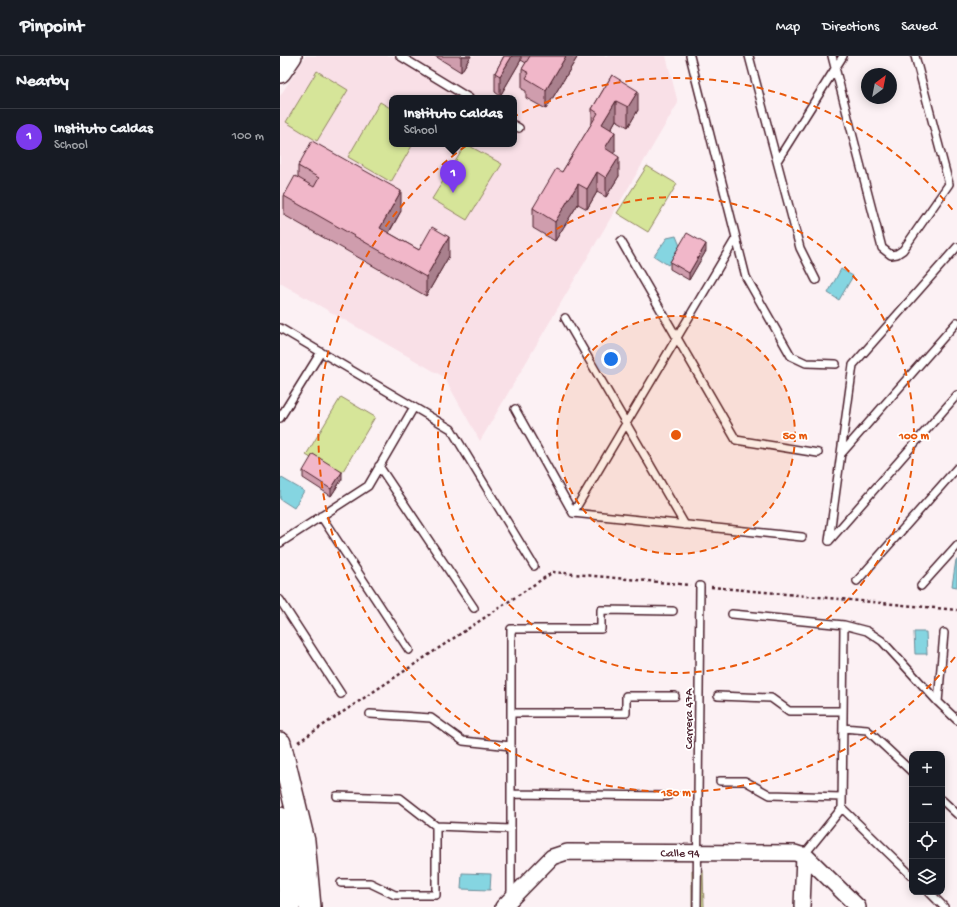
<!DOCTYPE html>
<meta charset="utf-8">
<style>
body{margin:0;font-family:"Gochi Hand",sans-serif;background:#20242c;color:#f1f3f6}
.controls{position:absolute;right:12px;bottom:12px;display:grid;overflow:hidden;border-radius:8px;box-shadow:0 2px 10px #0003}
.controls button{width:36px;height:36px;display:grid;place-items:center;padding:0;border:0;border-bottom:1px solid #363941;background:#171b24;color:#f1f3f6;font:20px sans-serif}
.compass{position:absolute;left:581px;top:12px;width:36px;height:36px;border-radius:50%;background:#171b24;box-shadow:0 2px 10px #0003;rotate:32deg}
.you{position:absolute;left:331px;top:303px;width:14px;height:14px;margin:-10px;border:3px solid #fff;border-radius:50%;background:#1a73e8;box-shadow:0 0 0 6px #1a73e833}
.badge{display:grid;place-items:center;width:26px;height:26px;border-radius:50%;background:#7c3aed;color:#fff;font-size:13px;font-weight:700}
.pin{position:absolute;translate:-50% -33px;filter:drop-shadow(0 1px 2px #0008)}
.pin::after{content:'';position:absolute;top:21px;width:14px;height:12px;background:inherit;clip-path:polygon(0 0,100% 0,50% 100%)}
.popup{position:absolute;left:109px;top:39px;width:128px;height:52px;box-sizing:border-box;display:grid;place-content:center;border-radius:8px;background:#171b24;filter:drop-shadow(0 1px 3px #0005);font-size:13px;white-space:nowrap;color:#9ea1a6}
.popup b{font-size:15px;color:#f1f3f6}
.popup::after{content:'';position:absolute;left:50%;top:100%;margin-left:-8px;border:8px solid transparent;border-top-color:#171b24}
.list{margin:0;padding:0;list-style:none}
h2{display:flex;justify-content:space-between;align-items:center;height:52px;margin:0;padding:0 16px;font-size:17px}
h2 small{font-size:13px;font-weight:400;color:#9ea1a6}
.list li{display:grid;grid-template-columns:26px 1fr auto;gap:12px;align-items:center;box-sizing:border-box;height:56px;padding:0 16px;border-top:1px solid #363941}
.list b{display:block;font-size:15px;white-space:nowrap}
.list p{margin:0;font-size:13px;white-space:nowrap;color:#9ea1a6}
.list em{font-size:13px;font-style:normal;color:#9ea1a6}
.icon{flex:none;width:22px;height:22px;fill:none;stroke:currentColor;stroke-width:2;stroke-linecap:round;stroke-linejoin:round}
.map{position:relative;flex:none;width:677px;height:851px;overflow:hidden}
header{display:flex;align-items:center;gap:24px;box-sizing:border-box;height:56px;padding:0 20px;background:#171b24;border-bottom:1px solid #363941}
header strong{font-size:19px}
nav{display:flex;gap:22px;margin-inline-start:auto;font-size:14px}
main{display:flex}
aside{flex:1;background:#171b24}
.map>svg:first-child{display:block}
</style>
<header>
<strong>Pinpoint</strong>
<nav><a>Map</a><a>Directions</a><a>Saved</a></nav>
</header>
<main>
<aside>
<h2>Nearby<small></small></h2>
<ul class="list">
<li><span class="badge">1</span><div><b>Instituto Caldas</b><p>School</p></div><em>100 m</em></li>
</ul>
</aside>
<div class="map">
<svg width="677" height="851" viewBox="0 0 677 851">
<rect width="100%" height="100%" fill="#fcf1f4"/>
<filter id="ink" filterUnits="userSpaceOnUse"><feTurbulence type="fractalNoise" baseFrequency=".025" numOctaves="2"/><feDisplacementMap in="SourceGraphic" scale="8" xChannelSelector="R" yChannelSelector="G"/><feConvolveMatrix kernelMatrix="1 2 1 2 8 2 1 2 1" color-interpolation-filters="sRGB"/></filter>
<g filter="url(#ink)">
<!-- built -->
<path fill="#f9e0e7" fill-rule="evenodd" d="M26 0H386L398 47 200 385 164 321 0 227V40ZM112 42H234V88H112Z"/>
<!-- green -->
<path fill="#d6e599" stroke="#908262" d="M37 15 68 34 37 85 6 66Z
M100 46 112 53V88H133L111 126 68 101Z
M186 88 222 108 187 164 152 143Z
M367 110 397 128 368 176 337 157Z
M61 341 95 361 60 420 26 399Z
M412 814H423L424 851H412Z"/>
<!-- water -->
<path fill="#85d5e1" stroke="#6d8c98" d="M396 180 400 190 388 209 374 200 387 182Z
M561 213 573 220 559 244 548 237Z
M0 421 24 435 14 452 0 443Z
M676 504H677V531L672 530Z
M634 576H646L647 598H635Z
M182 817 211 818 210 834 181 833Z"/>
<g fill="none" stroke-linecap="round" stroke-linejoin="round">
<defs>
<path id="lane" d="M120 0 189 42
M410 0 466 221 511 300 526 307 556 308
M469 0 520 192 536 224
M552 0 602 192 611 199 617 198 623 194 669 128 635 0
M234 69 239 72
M497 105 563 0
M341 185 456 384 538 397
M285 262 405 469
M0 272 171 373 254 510
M235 353 293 457
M0 362 41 296
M561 398 677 266
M99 410 194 552
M293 457 456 182
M293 457 522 481
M41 460 129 594
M549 485 573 309 677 191
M549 485 677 339
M0 487 88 430 134 351
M577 525 677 412
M641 530 677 490
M0 544 61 638
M452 558 564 569 587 575 602 585 658 646 677 664
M438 640 491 642 509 655H563
M658 646 664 577
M231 657H346V640H395
M90 658 151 662 183 685 231 690
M563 672 587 674 632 716
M440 725H465L490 739 562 741
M231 738 388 740
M57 740 120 742 156 770 231 773
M662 744 677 758
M562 752 632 820
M524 799 562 752 564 569
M61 827H90L115 839H156V770
M649 836 664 851
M231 841V573H321V554L393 555
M417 851 420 530"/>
<g id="street">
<path id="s1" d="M223 851 272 801 287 796 515 797 527 801 578 851"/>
<path d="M522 851 524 799"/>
</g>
<path id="secondary" d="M0 16 11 0
M0 687 24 785 30 851
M0 762 8 809 9 851"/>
</defs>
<!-- lane casing -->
<use href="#lane" stroke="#4a1f2b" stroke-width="10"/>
<!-- street casing -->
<use href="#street" stroke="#4a1f2b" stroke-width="18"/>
<!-- secondary casing -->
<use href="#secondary" stroke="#4a1f2b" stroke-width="24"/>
<!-- path -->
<path stroke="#4a1f2b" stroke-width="2.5" stroke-dasharray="3 3" stroke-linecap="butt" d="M431 531 677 554
M18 686 273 516 410 529"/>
<!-- lane -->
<use href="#lane" stroke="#fff" stroke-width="7"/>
<!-- street -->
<use href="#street" stroke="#fff" stroke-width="15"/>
<!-- secondary -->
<use href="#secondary" stroke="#fff" stroke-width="21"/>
</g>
<!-- wall -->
<path fill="#cf9dad" stroke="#4a1f2b" d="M155 0H191L181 16Z
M224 0H298L266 53 246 42V35L242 33V13L246 7 241 4 220 40 215 36V17Z
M332 19 358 54 348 71 336 64 331 73 335 95 333 97 339 120 326 141 317 136 307 153 298 148 275 185 253 172V152L282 116 312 67V53Z
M18 110 121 155 109 177 139 194 169 200 146 240 4 159V140L18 122Z
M426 195 409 224 390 213V206Z
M23 415 62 423 51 440 23 422Z"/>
<!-- shaded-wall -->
<path fill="#a9808d" stroke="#4a1f2b" d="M181 0H191L181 16Z
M232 0H241V4L220 40V20Z
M286 0H298L266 53V34Z
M358 35V54L348 71V51Z
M336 45V64L322 88V68Z
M335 76V95L325 112V92Z
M339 101V120L326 141V122Z
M317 116V136L307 153V133Z
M298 128V148L275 185V166Z
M121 135V155L100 192V172Z
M169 181V200L146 240V221Z
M426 188V195L409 224V217Z
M62 416V423L51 440V433Z"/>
<!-- building -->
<path fill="#f1b7c9" stroke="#4a1f2b" d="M224 0H232L220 20 215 17Z
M250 0H286L266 34 246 22 249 17 242 13Z
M332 19 358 35 348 51 336 45 322 68 335 76 325 92 339 101 326 122 317 116 307 133 298 128 275 166 253 152 276 113 282 116 318 57 312 53Z
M32 85 121 135 100 172 139 194 152 171 169 181 146 221 4 140 15 120 34 131 39 122 18 110Z
M407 177 426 188 409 217 390 206Z
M33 398 62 416 51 433 23 415Z"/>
</g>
<!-- distance rings -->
<circle cx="396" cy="379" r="119" fill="#e8590c" fill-opacity=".12"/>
<g fill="none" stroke="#e8590c" stroke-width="2" stroke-dasharray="7 5">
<circle cx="396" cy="379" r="119"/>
<circle cx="396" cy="379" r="238"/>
<path d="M675 601A357 357 0 1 1 675 157"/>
</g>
<g text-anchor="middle" stroke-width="3.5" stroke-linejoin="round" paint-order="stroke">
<!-- street labels -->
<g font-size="12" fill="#4a1f2b" stroke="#fff">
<text transform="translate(408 663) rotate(-90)" y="4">Carrera 47A</text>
<text dy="4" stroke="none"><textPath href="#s1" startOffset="199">Calle 94</textPath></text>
</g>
</g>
<circle cx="396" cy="379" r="6" fill="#e8590c" stroke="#fff" stroke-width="2"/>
<g font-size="12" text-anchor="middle" font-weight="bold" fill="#e8590c" stroke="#fff" stroke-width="3.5" stroke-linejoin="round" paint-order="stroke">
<text x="515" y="383">50 m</text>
<text x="634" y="383">100 m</text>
<text x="396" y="740">150 m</text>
</g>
</svg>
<div class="controls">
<button>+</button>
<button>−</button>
<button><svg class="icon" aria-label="locate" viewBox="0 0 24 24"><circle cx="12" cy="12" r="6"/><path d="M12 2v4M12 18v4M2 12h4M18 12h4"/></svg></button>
<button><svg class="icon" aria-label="layers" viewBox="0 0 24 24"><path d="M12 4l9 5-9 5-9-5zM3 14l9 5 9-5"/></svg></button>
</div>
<svg class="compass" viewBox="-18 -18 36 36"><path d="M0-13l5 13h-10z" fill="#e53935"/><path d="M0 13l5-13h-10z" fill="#9ea1a6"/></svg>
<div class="you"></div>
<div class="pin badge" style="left:173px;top:137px">1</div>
<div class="popup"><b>Instituto Caldas</b>School</div>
</div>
</main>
